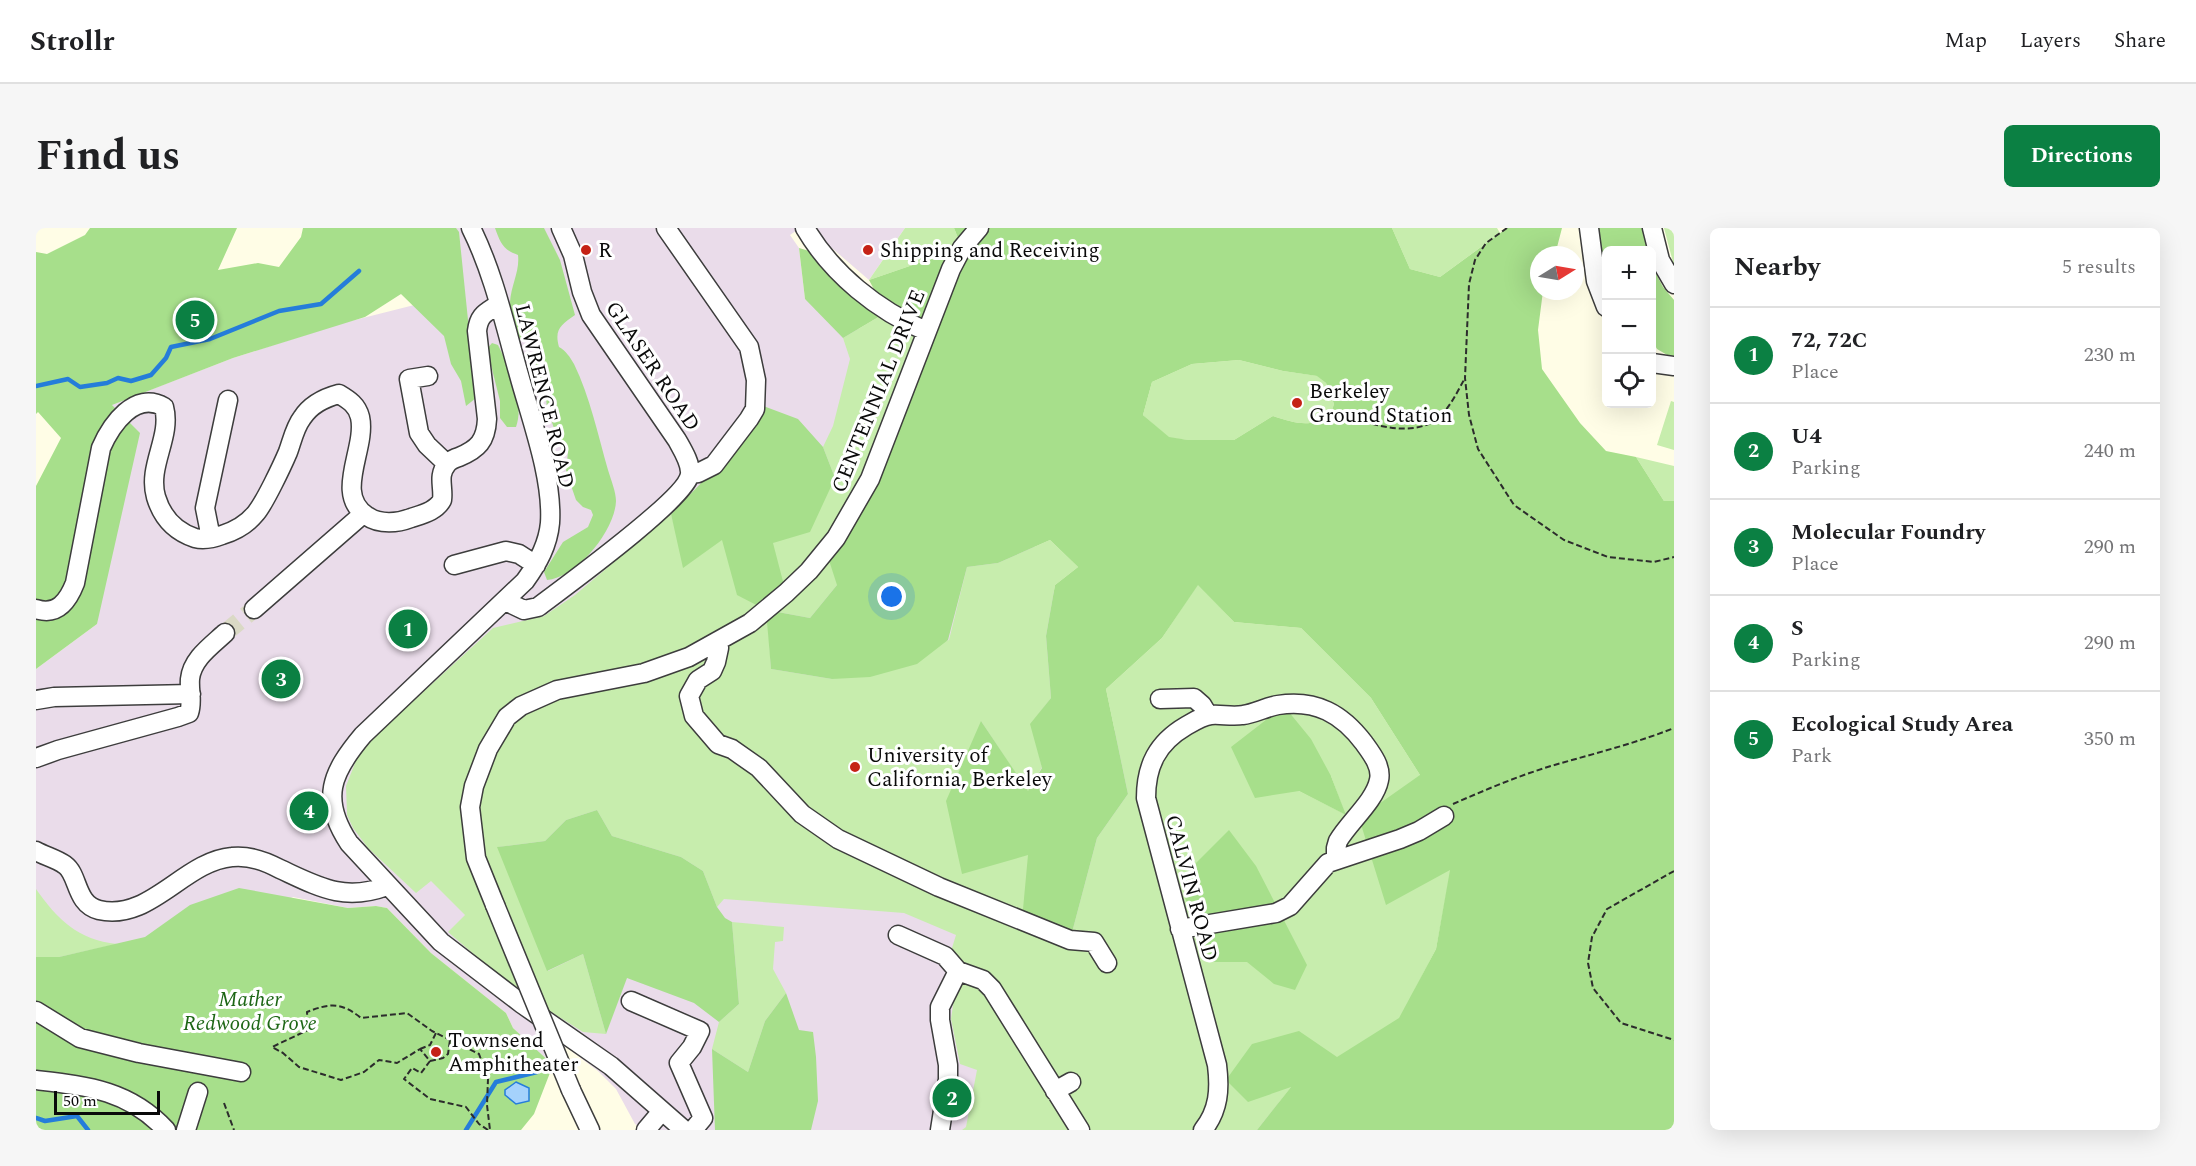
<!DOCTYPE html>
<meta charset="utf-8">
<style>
body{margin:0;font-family:Spectral,serif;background:#f6f6f6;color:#202124}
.controls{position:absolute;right:18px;top:18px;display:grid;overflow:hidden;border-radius:9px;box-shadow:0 6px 24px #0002}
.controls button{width:54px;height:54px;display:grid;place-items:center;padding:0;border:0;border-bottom:2px solid #e0e0e0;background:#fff;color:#202124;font:30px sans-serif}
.compass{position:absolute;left:1494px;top:18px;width:54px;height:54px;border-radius:50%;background:#fff;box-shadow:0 6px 24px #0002;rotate:79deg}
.scale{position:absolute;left:18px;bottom:15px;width:106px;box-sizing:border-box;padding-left:6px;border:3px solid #0a0a0a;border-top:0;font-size:16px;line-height:21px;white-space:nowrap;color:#0a0a0a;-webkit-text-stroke:4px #fff;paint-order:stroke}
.you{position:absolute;left:856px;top:369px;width:21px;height:21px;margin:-15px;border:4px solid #fff;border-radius:50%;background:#1a73e8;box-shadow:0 0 0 9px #1a73e833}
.badge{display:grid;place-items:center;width:39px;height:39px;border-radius:50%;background:#0b8043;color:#fff;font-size:20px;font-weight:700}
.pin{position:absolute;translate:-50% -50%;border:3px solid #fff;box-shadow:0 2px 6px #0006}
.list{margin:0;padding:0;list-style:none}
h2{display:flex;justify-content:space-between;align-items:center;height:78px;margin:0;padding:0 24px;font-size:26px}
h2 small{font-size:20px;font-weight:400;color:#757577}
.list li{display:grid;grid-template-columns:39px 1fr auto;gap:18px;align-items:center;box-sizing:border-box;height:96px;padding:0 24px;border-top:2px solid #e0e0e0}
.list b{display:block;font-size:22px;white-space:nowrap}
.list p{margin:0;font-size:20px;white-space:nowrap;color:#757577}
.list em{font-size:20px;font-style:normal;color:#757577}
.icon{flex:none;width:33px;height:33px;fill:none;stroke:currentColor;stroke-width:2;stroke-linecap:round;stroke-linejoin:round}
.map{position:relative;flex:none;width:1638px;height:902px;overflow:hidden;border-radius:9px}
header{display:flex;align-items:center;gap:36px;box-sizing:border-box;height:84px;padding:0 30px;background:#fff;border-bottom:2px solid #e0e0e0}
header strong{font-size:28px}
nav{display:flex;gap:33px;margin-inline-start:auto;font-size:21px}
.intro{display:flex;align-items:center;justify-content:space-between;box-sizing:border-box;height:144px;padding:0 36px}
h1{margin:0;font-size:42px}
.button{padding:15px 27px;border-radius:9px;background:#0b8043;color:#fff;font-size:21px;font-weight:700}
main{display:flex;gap:36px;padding:0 36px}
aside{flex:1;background:#fff;border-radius:9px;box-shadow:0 6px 24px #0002}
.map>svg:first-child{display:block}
</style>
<header>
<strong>Strollr</strong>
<nav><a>Map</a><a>Layers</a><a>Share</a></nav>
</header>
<div class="intro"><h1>Find us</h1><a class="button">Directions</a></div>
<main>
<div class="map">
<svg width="1638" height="902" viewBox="0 0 1638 902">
<rect width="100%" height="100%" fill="#fffde6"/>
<!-- industrial -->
<path fill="#eadcea" d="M400 0H764L754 7 763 20 769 71 928 161 1255 902H608L599 896 580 861 562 843 530 819 509 830 477 800 470 785 395 725 351 680 340 678 312 680 257 669 0 789V441L61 396 75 177 197 130 307 95 402 71Z
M778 0H869L833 52 790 15Z"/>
<!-- green -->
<path fill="#c7edad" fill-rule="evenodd" d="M869 0H918L926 20 833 52Z
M1356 0H1461L1464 5 1404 49 1374 41Z
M1628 0H1638V38Z
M851 84 890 103 801 357 774 390 731 382 735 441 796 451 913 412 931 339 962 335 1014 312 1042 339 1019 357 1010 408 1015 470 995 496 1006 539 992 564 945 493 992 627 1034 712 1061 610 1092 566 1070 461 1126 410 1162 356 1198 394 1265 400 1335 470 1384 547 1415 641 1400 721 1379 761 1638 902 1256 858 1221 902H926L930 899 941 842 924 836 915 791 922 743 909 728 916 720 920 707 868 685 688 671 681 679 667 643 645 629 576 608 561 582 530 592 509 613 462 619 512 743 547 726 570 806 547 804 477 760 412 704 429 687 395 653 380 665 332 620 317 600 311 587 310 558 321 530 339 508 457 400 508 388 539 367 635 286 649 338 686 311 737 315 799 250 787 219 797 198 814 131 807 110ZM1295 548 1309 586 1263 563Z
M1203 132 1247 143 1282 148 1290 155 1298 176 1294 188C1274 200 1258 195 1237 188L1198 212H1152L1133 210 1107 187 1116 154 1156 136Z
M1635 173 1638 174V222L1621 217Z
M1600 229 1638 238V273H1628Z
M0 661C21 691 42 712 81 716L23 729H0Z
M696 694 748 699 747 713 739 714 737 741 750 765 729 793 712 844 676 821 683 794 703 776Z"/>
<!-- forest -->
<path fill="#a7df8b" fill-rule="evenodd" d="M54 0H201L182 42 222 35 243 39 265 9 267 0H420L423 4 440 170 430 178 425 153 415 136 408 108 365 66 329 89 197 130 76 177 104 205 61 396 0 441V258L25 210 2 184 0 186V24L11 26 49 7Z
M459 0H508L524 32 539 87C525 97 518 101 523 119 530 123 534 129 538 136 554 169 562 207 572 242 575 252 580 264 580 273 579 303 540 350 511 352L508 344 527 314 552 299 557 287 555 282 547 279 540 272 530 243 532 224 520 206 511 180 509 160 500 139 499 120 492 110 482 111C480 100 473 85 474 74 475 57 484 43 482 27 467 22 464 14 459 0Z
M918 0H1356L1374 41 1404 49 1471 0H1526L1519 27H1503V63H1507L1502 102 1506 141 1544 195 1570 223 1600 229 1628 273H1638V902H1221L1255 859 1212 874 1190 852 1216 816 1263 803 1301 829 1363 790 1400 721 1414 642 1350 677 1323 590 1384 547 1335 470 1265 400 1198 394 1162 357 1126 410 1070 461 1092 566 1061 610 1034 712 986 692 992 627 926 646 910 573 945 493 992 563 1006 540 994 496 1015 470 1010 408 1019 357 1042 339 1014 312 962 335 931 339 912 412 881 436 834 449 796 451 735 441 730 382 701 367 686 312 647 340 635 286 669 251 725 177 762 191 787 219 799 250 774 304 737 315 750 365 731 382 774 390 801 357 790 323 800 310 890 104 851 84 807 110 769 71 763 20 787 27 849 82 833 52 926 20ZM1203 132 1247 143 1281 148 1290 155 1298 176 1294 188C1274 200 1258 195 1237 188L1198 212H1152L1133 209 1107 187 1116 154 1156 136Z
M1557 0H1607L1611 22H1570V44L1563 34Z
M1616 38 1627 59 1638 72V131L1621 121 1616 112Z
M456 115 462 117C473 139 489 174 480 199H471L464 190V173L451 121Z
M1248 478 1275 511 1295 548 1310 587 1263 563 1219 570 1195 519Z
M561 582 576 608 645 629 667 643 681 679 689 690 696 694 703 776 683 794 658 775 591 750 570 806 547 726 511 743 461 619 509 613 530 592Z
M1193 602 1220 638 1271 737 1259 762 1238 756 1211 734H1176L1149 670 1159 636Z
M203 660 312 680 340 678 351 680 395 725 470 785 477 800 517 837 498 886 485 902H0V729H23L109 709 154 677Z
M750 765 763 802 777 804 780 829 782 873 775 902H679L676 821 712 844 729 793Z"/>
<!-- water -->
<path fill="#a5d2fc" stroke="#257dda" stroke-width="1.5" d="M480 854 493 860V873L480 876 469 867V862Z"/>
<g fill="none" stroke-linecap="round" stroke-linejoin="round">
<!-- stream -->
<path stroke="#257dda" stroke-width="4.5" d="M0 158 32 151 44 159 71 155 82 150 95 153 115 147 130 130 135 119 174 111 243 83 285 76 323 43
M0 890 9 893 41 888 52 902
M430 902 460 854 501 844"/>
<!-- minor-tunnel -->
<path stroke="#dad9c5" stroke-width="18" stroke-dasharray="18 9" stroke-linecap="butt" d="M189 405 218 381"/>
<defs>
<path id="minor" d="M435 0C458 46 469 98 483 147 495 191 517 250 514 295 512 317 502 335 489 353L327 507C295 545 284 571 313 615L405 714 486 776 575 838 648 902
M630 0 713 119 720 152 719 181 713 191 678 237 662 245 654 246
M769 0C796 46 842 83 890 103
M1553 0 1560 53 1570 79
M1616 0 1624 32 1638 56
M1616 135 1638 138
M392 148 373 151 383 205 391 217 411 236
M175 310 169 280 192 172
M418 337 470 323 483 326 500 337
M469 373 488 382 502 379C527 360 651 270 654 246 655 235 646 221 641 212L555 87 546 64 537 27 525 0
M0 381C21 388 32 373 39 355L65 220C75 197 99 162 128 179 136 209 111 238 120 269 126 289 138 303 159 310 167 312 178 310 186 307 199 303 212 295 220 285 229 274 246 238 252 224 256 213 259 199 266 190 275 176 288 170 303 166 313 172 321 177 324 189 331 221 297 266 331 288 344 297 362 295 375 290 387 286 400 283 406 272 408 259 401 248 411 236 413 233 419 230 423 229 442 221 450 213 451 191L441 103C443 86 450 85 463 76
M218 381 327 286
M682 414 683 420 680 434 676 443 662 452 653 468 658 488 682 516 696 521 723 540 766 586 802 611 903 659 1034 712 1058 714 1071 735
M1124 471 1158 470 1166 477 1172 487
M0 472 18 469 155 466
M0 530 22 522 142 489 153 485C157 473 153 463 154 451 156 431 175 418 189 405
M0 623C9 628 21 631 29 637 43 647 39 676 63 682 114 694 148 633 196 629 213 627 229 633 244 641 283 659 308 674 351 658
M459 677 440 630 434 579 438 558 452 521 471 489 485 478 521 462 608 445 653 429 714 395 750 365 773 343 800 310 834 251 915 41 926 20 943 0
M1144 701 1240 685 1254 678 1292 635 1364 611 1383 603 1408 588
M862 707 909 728 922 743
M595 773 664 803 656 819 643 835 667 890 657 902
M0 783 44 810 103 825 205 844
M0 852C51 858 93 862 130 902
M535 862 554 902
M1019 863 1035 854
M150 902 162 864
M610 902 626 883
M904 902 912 851V837L904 792V779L922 743 947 752 956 761 1044 902
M1167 902C1183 882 1184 861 1181 837L1110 570C1110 538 1121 515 1150 498 1157 494 1166 488 1175 487 1185 486 1196 489 1207 487 1218 486 1230 479 1242 477 1280 471 1306 486 1328 515 1336 526 1346 539 1343 552 1339 573 1313 594 1302 613L1300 620V631"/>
</defs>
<!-- minor casing -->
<use href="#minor" stroke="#3d3d3d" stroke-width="21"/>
<!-- path -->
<path stroke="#2c2c2c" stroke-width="2" stroke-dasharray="6 3" stroke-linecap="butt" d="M1471 0 1450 15 1439 32 1433 56 1429 150 1433 187 1442 221 1478 277 1528 312 1572 329 1618 334 1638 329
M1293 183C1322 191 1360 208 1390 197 1409 191 1420 166 1429 150
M1417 576C1449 562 1482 548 1515 538 1556 526 1598 516 1638 500
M1638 643 1571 681 1556 709 1552 735 1557 760 1585 795 1638 812
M384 821 394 817 400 805
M394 833 407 830 412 826 414 812
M188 875 198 902
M452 902 443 896 430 879 394 871 368 851 376 840 385 845 394 833 384 821 361 835 343 832 328 844 305 852 263 839 247 825 236 819 272 802 271 784C294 775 305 774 325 790L371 785 396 803 443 826 452 851 451 877 454 902"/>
<!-- minor -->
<use href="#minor" stroke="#fff" stroke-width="18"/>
<defs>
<path id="minor-bridge" d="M459 677 535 862"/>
</defs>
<!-- minor-bridge casing -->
<use href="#minor-bridge" stroke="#3d3d3d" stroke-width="21" stroke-linecap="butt"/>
<!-- minor-bridge -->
<use href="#minor-bridge" stroke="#fff" stroke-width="18"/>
</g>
<!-- markers -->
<g fill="#c52216" stroke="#fff" stroke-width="2">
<circle cx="550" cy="22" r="6"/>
<circle cx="832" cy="22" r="6"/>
<circle cx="1261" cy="175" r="6"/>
<circle cx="819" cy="539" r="6"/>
<circle cx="400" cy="824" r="6"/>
</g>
<g text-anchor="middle" stroke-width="6" stroke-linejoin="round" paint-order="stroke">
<!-- poi labels -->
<g font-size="21" fill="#0a0a0a" stroke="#fff" text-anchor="start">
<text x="562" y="29">R</text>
<text x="844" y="29">Shipping and Receiving</text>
<text x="1273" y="170">Berkeley<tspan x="1273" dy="24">Ground Station</tspan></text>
<text x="831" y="534">University of<tspan x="831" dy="24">California, Berkeley</tspan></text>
<text x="412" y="819">Townsend<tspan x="412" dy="24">Amphitheater</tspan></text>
</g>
<!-- street labels -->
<g font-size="21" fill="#0a0a0a" stroke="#fff">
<text transform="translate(617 138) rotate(56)" y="7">GLASER ROAD</text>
<text transform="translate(842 163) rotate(-68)" y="7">CENTENNIAL DRIVE</text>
<text transform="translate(509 168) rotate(76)" y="7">LAWRENCE ROAD</text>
<text transform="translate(1156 660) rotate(75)" y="7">CALVIN ROAD</text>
</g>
<!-- park labels -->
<g font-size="21" font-style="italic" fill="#1d6615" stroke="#fff">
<text x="214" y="778">Mather<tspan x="214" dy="24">Redwood Grove</tspan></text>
</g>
</g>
</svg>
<div class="controls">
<button>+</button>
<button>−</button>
<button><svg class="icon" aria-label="locate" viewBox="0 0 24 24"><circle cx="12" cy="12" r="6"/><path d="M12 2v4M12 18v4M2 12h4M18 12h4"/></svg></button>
</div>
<svg class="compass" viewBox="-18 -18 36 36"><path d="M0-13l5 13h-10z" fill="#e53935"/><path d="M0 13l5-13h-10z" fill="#757577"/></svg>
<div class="scale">50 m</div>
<div class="you"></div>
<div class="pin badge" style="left:372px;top:401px">1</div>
<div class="pin badge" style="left:916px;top:870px">2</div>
<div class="pin badge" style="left:245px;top:451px">3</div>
<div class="pin badge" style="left:273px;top:583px">4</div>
<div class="pin badge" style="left:159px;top:92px">5</div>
</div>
<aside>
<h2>Nearby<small>5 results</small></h2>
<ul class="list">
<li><span class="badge">1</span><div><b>72, 72C</b><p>Place</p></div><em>230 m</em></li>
<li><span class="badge">2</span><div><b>U4</b><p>Parking</p></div><em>240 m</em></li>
<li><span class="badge">3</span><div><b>Molecular Foundry</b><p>Place</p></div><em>290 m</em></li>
<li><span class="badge">4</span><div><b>S</b><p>Parking</p></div><em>290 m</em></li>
<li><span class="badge">5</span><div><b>Ecological Study Area</b><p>Park</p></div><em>350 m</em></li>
</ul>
</aside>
</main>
